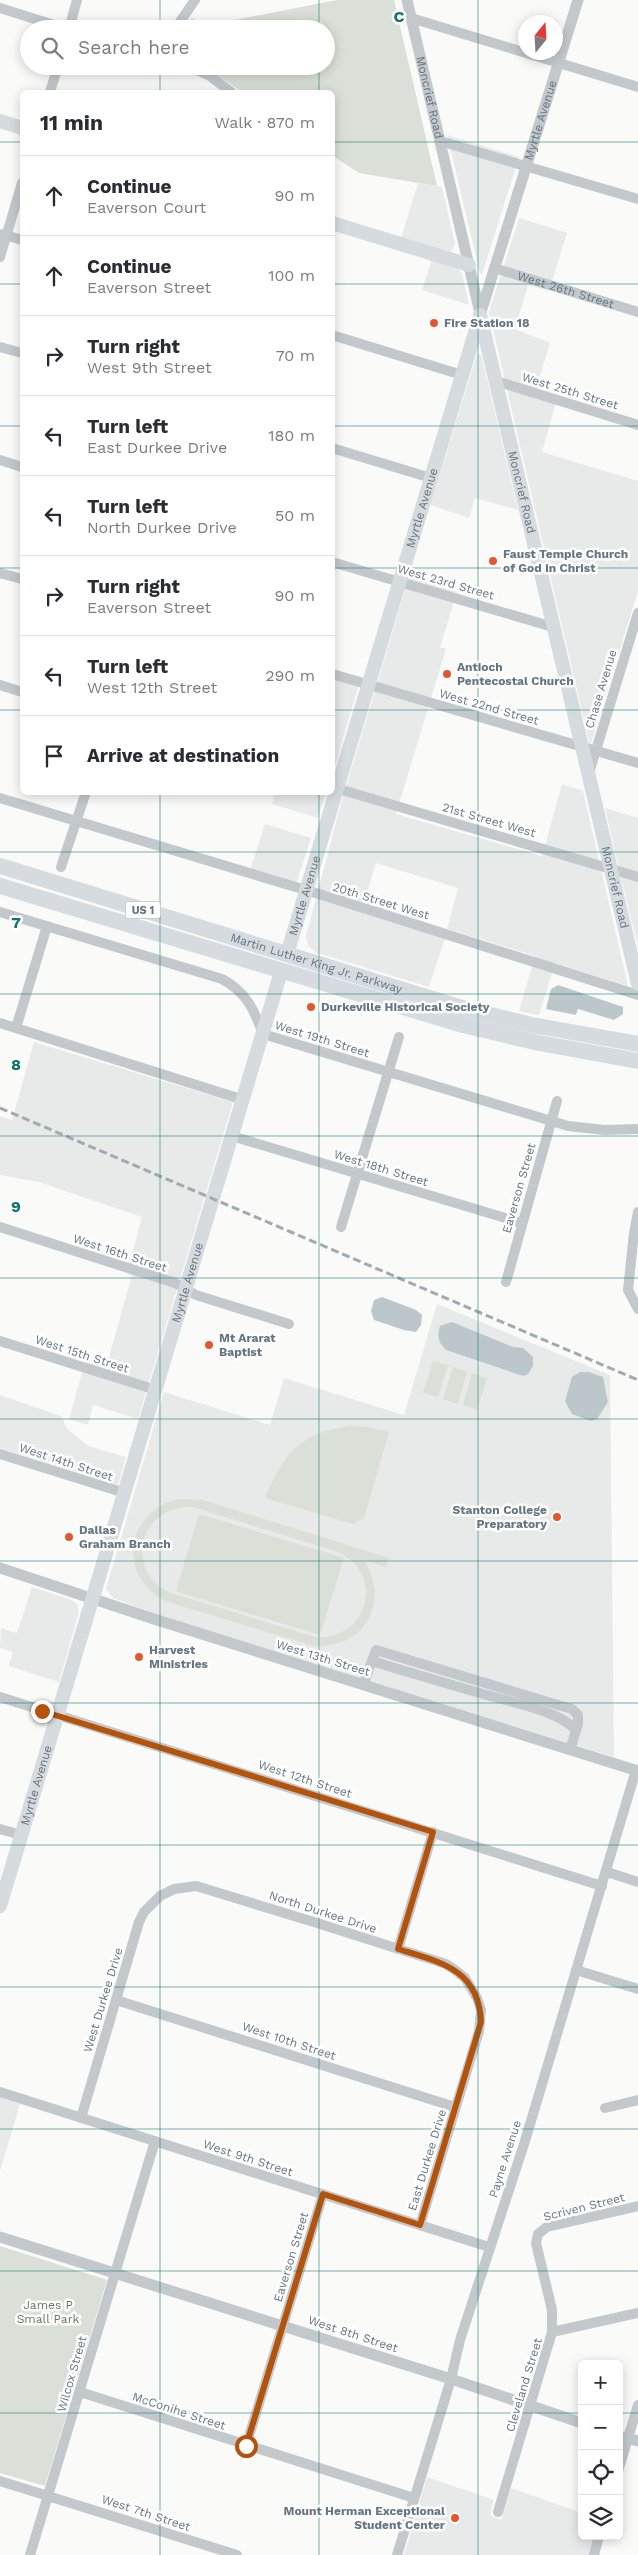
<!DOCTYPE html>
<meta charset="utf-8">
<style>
body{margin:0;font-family:"Work Sans",sans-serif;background:#f2f2f3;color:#2b2b33}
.controls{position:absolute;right:15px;bottom:15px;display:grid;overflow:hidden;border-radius:8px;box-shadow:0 2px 12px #0003}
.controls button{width:45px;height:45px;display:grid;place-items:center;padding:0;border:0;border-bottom:1px solid #e1e1e2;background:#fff;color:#2b2b33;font:25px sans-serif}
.compass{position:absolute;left:518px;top:15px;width:45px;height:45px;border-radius:50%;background:#fff;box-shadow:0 2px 12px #0003;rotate:18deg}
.stop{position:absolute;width:15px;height:15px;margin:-11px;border:4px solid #b45309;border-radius:50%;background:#fff}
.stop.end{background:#b45309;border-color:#fff;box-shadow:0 1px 5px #0008}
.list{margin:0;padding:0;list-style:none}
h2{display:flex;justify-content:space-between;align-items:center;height:65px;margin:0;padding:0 20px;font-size:21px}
h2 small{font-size:16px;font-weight:400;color:#7c7c81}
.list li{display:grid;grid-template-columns:32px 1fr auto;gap:15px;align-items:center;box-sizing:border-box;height:80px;padding:0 20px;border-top:1px solid #e1e1e2}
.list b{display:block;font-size:19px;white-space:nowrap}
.list p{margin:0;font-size:16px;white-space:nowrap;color:#7c7c81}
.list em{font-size:16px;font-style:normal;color:#7c7c81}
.icon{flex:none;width:28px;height:28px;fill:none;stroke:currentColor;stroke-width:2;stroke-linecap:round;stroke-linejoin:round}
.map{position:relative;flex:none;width:638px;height:2555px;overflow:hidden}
.search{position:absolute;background:#fff;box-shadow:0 2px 12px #0003;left:20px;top:20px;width:315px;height:55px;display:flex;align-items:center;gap:12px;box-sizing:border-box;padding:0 18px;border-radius:28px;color:#7c7c81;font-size:19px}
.panel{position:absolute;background:#fff;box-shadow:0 2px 12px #0003;left:20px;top:90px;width:315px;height:705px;border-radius:8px}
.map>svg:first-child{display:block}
</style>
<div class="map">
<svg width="638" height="2555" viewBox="0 0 638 2555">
<rect width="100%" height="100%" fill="#fafaf8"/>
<!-- built -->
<path fill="#e8e9e9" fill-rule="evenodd" d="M447 135 519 157 482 275 480 273Z
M418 183 442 187 455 244 451 252 401 238Z
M519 218 567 233 549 291 528 285 515 329 550 343 536 389 558 395 542 452 638 481V591L590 746 489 312Z
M432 259 454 266 462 273 469 305 422 290Z
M477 354H481L518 510 475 498 469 518 430 505Z
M409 577 457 592 440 647 446 649 396 814 542 856 562 784 583 791 628 986 555 963 539 1015 519 1011 535 956 448 929 429 987 317 953 308 946 306 936 340 807ZM376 863 458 888 447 929 364 902Z
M333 669 361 677 333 773Z
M275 793V792L326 793 318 818 272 804Z
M605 808 638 818V946L621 878Z
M265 824 311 838 296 884 250 870Z
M34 1042 233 1102 138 1419 93 1405 88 1425 69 1419 85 1362 106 1368 132 1275 127 1273 142 1217 39 1182 0 1175V1116L12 1120Z
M437 1304 610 1375 614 1757 181 1623 113 1598 106 1589 164 1392 270 1425 284 1378 404 1415Z
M0 1395 61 1416 66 1427 88 1446 126 1457 118 1485 0 1448Z
M32 1587 72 1600 78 1605 79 1612 59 1682 9 1666 13 1652 0 1648 1 1628 17 1633Z
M0 2097 20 2104 0 2171Z
M427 2477 494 2500 490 2515 501 2520 511 2488 582 2513V2536H595L589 2555H404Z"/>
<!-- green -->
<path fill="#dadfd7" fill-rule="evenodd" d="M337 0H394L437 186 359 173 333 156 332 92H242L204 66H326V29H185L192 18 204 26Z
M433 1361 448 1365 438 1397 423 1393Z
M453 1367 467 1372 458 1404 443 1399Z
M472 1373 487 1378 477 1410 463 1405Z
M349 1426 368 1427 389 1432 364 1518 353 1524 265 1498C285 1453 298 1434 349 1426Z
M178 1499 203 1500 389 1558 386 1567 364 1560C390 1603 365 1649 314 1646L171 1603C117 1582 122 1513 178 1499ZM193 1507 335 1551C386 1570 370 1641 315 1637L174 1594C122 1575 138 1504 193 1507Z
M199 1514 344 1558 320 1635 176 1591Z
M0 2246 107 2280 45 2486 0 2473Z"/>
<!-- water -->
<path fill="#bbc7cb" d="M558 985 623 1007V1014L614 1020 578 1009 576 1015 546 1009 551 989Z
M382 1297 416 1310 422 1315 421 1325 416 1332 404 1330 374 1320 371 1311 374 1300Z
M452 1322 513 1347 523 1348 533 1357V1366L528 1374 523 1376 446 1350C438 1342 437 1337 440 1326Z
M580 1372H589L603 1377 608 1402 597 1419 591 1421 572 1414 565 1401 572 1377Z"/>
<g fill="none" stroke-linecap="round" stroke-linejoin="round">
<!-- minor -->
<g stroke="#c3c8cc" stroke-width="10">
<path d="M0 8 67 29"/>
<path d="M411 18 638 87"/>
<path d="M69 29 77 0"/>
<path d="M175 29 195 0"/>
<path d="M188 66 210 76 231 92"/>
<path d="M50 92 58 66"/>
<path d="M440 141 638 199"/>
<path d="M2 234 22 240"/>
<path d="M0 257 22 183"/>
<path id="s1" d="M494 268 638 312"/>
<path d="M332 335 462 375"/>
<path d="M0 347 22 353"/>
<path d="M496 381 638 425"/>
<path d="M332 448 431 478"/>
<path d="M0 460 22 467"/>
<path d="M332 562 553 627"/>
<path d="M0 573 22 579"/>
<path d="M332 674 638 763"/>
<path d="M0 685 22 692"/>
<path d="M589 773 638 613"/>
<path d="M332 787 638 877"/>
<path d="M0 798 319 894 638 995"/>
<path d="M61 867 86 792"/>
<path d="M0 912 222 979C246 992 254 1009 263 1034L568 1126 605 1130 638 1129"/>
<path d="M0 1023 244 1100"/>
<path d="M16 1028 47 926"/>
<path d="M232 1136 522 1223"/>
<path d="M638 1212 634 1233 628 1290 638 1309"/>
<path d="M0 1227 175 1283 196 1295 289 1324"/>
<path d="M341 1227 399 1037"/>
<path d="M506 1282 557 1101"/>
<path d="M0 1341 156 1390"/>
<path d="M0 1454 125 1493"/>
<path d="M372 1661C410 1673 449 1684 487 1695 511 1702 559 1711 576 1730"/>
<path d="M363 1685 376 1650 558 1705 572 1709 578 1715V1724L570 1750"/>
<path d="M0 1697 602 1886"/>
<path d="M0 1829 21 1835"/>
<path d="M607 1872 638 1882"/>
<path d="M398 1949 433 1832"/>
<path d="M576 1970 638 1989"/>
<path d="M116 2000 455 2107"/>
<path d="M0 2092 489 2247"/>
<path d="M605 2108 638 2100"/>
<path d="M81 2118 139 1922 144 1912 160 1896 174 1889 196 1886 317 1923 446 1964 455 1970 465 1978 477 1998 481 2010 479 2031 420 2225"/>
<path d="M552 2332 638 2313"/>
<path d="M80 2392 414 2498"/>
<path d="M246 2446 323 2194"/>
<path d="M619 2468 638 2405"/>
<path d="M0 2481 237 2555"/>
<path d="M498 2512 552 2332V2310L536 2243 538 2234 547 2227 638 2206"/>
<path d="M30 2555 155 2141"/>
<path d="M397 2555 451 2379 460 2340 525 2141 636 1770"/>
<path d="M594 2555 599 2536"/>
</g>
<!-- tertiary -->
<g stroke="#c3c8cc" stroke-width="11">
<path id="s2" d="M407 0 480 313"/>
<path id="s3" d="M480 315 578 0"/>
<path d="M0 1568 157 1620 638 1771"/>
<path d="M0 2237 451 2379 582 2423"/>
<path d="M619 2436 638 2441"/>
</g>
<!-- secondary -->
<g stroke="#d6dbdf" stroke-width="14">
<path d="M0 121 22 128"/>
<path d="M332 223 469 265"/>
<path id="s4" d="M480 315 638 984"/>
<path id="s5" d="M287 954 480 316"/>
<path id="s6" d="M0 1906 281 972"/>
</g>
<!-- trunk -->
<g stroke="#d6dbdf" stroke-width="16">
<path id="s7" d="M0 866 465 1009 532 1025 638 1044"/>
<path d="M0 886 463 1025 539 1043 638 1061"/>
</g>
<!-- rail -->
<path stroke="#a2aab0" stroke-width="3" stroke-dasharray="8 4" stroke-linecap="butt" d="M0 1108 638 1380"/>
</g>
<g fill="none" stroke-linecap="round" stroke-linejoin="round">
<!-- route -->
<path stroke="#b45309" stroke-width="6" d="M42 1711 433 1832 398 1949C440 1962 479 1969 481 2022L420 2225 323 2194 246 2446"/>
</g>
<!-- grid -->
<path fill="none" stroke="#0f766e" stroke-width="1" stroke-opacity="0.55" d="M160 0V29M319 0V29M478 0V2555M160 66V92M319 66V92M0 142H22M332 142H638M0 284H22M332 284H638M0 426H22M332 426H638M0 568H22M332 568H638M0 710H22M332 710H638M160 792V2555M319 792V2555M0 852H638M0 994H638M0 1136H638M0 1278H638M0 1419H638M0 1561H638M0 1703H638M0 1845H638M0 1987H638M0 2129H638M0 2271H638M0 2413H582M619 2413H638"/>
<!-- markers -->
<g fill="#e4572e" stroke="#fff" stroke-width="2">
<circle cx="434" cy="323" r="5"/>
<circle cx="493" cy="561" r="5"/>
<circle cx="447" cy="674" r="5"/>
<circle cx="311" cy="1007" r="5"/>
<circle cx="209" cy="1345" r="5"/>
<circle cx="557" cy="1517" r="5"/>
<circle cx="69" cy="1537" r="5"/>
<circle cx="139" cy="1657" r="5"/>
<circle cx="455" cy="2518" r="5"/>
</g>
<g text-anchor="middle" stroke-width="5" stroke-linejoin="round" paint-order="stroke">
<!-- shield labels -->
<rect fill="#fff" stroke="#939fa8" stroke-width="1" x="125.5" y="901.5" width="35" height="17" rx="4"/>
<g font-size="11" font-weight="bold" fill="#657683">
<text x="143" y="914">US 1</text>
</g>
<!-- street labels -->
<g font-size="12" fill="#657683" stroke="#fff">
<text dy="4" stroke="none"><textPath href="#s2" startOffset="100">Moncrief Road</textPath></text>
<text dy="4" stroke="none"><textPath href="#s3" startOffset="204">Myrtle Avenue</textPath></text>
<text dy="4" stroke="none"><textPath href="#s1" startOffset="75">West 26th Street</textPath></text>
<text transform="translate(570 391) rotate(17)" y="4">West 25th Street</text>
<text dy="4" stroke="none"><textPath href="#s4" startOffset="182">Moncrief Road</textPath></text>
<text dy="4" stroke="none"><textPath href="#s5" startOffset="466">Myrtle Avenue</textPath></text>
<text transform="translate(446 582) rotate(16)" y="4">West 23rd Street</text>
<text transform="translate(601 689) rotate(-73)" y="4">Chase Avenue</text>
<text transform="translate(489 707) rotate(16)" y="4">West 22nd Street</text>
<text transform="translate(489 820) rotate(16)" y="4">21st Street West</text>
<text dy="4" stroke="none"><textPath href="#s4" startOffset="588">Moncrief Road</textPath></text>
<text dy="4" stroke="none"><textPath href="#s5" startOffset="61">Myrtle Avenue</textPath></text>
<text transform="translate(381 901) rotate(17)" y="4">20th Street West</text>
<text dy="4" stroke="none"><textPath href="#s7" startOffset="331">Martin Luther King Jr. Parkway</textPath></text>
<text transform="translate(322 1039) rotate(17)" y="4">West 19th Street</text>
<text transform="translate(381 1168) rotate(17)" y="4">West 18th Street</text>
<text transform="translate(519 1188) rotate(-74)" y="4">Eaverson Street</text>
<text transform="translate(120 1253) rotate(18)" y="4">West 16th Street</text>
<text dy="4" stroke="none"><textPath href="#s6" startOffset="651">Myrtle Avenue</textPath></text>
<text transform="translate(82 1354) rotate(18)" y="4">West 15th Street</text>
<text transform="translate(66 1462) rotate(18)" y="4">West 14th Street</text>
<text transform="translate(323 1658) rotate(17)" y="4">West 13th Street</text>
<text transform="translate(305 1779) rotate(18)" y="4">West 12th Street</text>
<text dy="4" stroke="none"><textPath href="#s6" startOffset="126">Myrtle Avenue</textPath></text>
<text transform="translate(323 1912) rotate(18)" y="4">North Durkee Drive</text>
<text transform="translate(103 2000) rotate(-73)" y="4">West Durkee Drive</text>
<text transform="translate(289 2041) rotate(18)" y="4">West 10th Street</text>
<text transform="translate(248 2158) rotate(18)" y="4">West 9th Street</text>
<text transform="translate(505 2159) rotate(-72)" y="4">Payne Avenue</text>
<text transform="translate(427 2160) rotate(-73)" y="4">East Durkee Drive</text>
<text transform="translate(584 2207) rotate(-14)" y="4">Scriven Street</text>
<text transform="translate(291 2257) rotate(-73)" y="4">Eaverson Street</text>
<text transform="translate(353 2334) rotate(18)" y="4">West 8th Street</text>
<text transform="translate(72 2374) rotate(-74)" y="4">Wilcox Street</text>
<text transform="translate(524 2385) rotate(-73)" y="4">Cleveland Street</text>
<text transform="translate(179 2411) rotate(18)" y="4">McConihe Street</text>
<text transform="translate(146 2513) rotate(18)" y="4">West 7th Street</text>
</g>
<!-- poi labels -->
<g font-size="12" font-weight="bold" fill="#657683" stroke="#fff" text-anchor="start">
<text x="444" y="327">Fire Station 18</text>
<text x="503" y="558">Faust Temple Church<tspan x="503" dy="14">of God in Christ</tspan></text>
<text x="457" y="671">Antioch<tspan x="457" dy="14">Pentecostal Church</tspan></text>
<text x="321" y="1011">Durkeville Historical Society</text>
<text x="219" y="1342">Mt Ararat<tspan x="219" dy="14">Baptist</tspan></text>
<text x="547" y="1514" text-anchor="end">Stanton College<tspan x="547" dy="14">Preparatory</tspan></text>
<text x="79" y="1534">Dallas<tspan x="79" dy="14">Graham Branch</tspan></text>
<text x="149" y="1654">Harvest<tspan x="149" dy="14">Ministries</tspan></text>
<text x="445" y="2515" text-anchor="end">Mount Herman Exceptional<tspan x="445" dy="14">Student Center</tspan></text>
</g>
<!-- park labels -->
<g font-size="12" fill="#687a64" stroke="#fff">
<text x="48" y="2309">James P<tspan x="48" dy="14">Small Park</tspan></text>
</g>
</g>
<g font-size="16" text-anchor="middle" font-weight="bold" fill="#0f766e" stroke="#fff" stroke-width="5" stroke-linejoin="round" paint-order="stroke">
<text x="399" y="22">C</text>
<text x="16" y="928">7</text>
<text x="16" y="1070">8</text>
<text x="16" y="1212">9</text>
</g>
</svg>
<div class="controls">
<button>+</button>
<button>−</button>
<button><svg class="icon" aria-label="locate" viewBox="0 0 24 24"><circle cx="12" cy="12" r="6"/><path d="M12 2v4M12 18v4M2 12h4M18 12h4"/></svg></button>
<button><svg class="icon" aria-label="layers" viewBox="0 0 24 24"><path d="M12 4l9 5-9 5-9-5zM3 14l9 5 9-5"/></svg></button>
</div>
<svg class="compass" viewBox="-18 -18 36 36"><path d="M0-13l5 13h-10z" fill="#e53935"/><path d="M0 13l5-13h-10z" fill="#7c7c81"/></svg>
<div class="stop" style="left:246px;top:2446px"></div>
<div class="stop end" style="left:42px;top:1711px"></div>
<div class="search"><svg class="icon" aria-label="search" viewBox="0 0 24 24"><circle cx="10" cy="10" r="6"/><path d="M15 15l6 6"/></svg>Search here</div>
<section class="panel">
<h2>11 min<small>Walk · 870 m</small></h2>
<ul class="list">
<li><svg class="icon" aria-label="ahead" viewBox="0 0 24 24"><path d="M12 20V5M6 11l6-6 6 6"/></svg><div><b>Continue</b><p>Eaverson Court</p></div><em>90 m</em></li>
<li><svg class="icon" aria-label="ahead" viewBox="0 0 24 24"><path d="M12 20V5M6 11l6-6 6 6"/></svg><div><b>Continue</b><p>Eaverson Street</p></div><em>100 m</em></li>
<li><svg class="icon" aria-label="right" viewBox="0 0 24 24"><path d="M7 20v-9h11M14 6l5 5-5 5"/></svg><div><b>Turn right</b><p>West 9th Street</p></div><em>70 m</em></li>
<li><svg class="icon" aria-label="left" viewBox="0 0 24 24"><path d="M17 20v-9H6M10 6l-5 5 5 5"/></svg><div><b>Turn left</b><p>East Durkee Drive</p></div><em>180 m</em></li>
<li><svg class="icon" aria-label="left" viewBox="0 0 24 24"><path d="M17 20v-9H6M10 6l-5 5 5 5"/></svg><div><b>Turn left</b><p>North Durkee Drive</p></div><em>50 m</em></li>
<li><svg class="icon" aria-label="right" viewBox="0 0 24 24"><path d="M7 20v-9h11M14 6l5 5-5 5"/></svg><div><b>Turn right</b><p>Eaverson Street</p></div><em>90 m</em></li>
<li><svg class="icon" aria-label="left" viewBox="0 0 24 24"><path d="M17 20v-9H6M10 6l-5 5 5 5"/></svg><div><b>Turn left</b><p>West 12th Street</p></div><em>290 m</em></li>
<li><svg class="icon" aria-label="arrive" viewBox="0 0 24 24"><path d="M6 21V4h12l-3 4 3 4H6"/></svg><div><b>Arrive at destination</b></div></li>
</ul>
</section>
</div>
